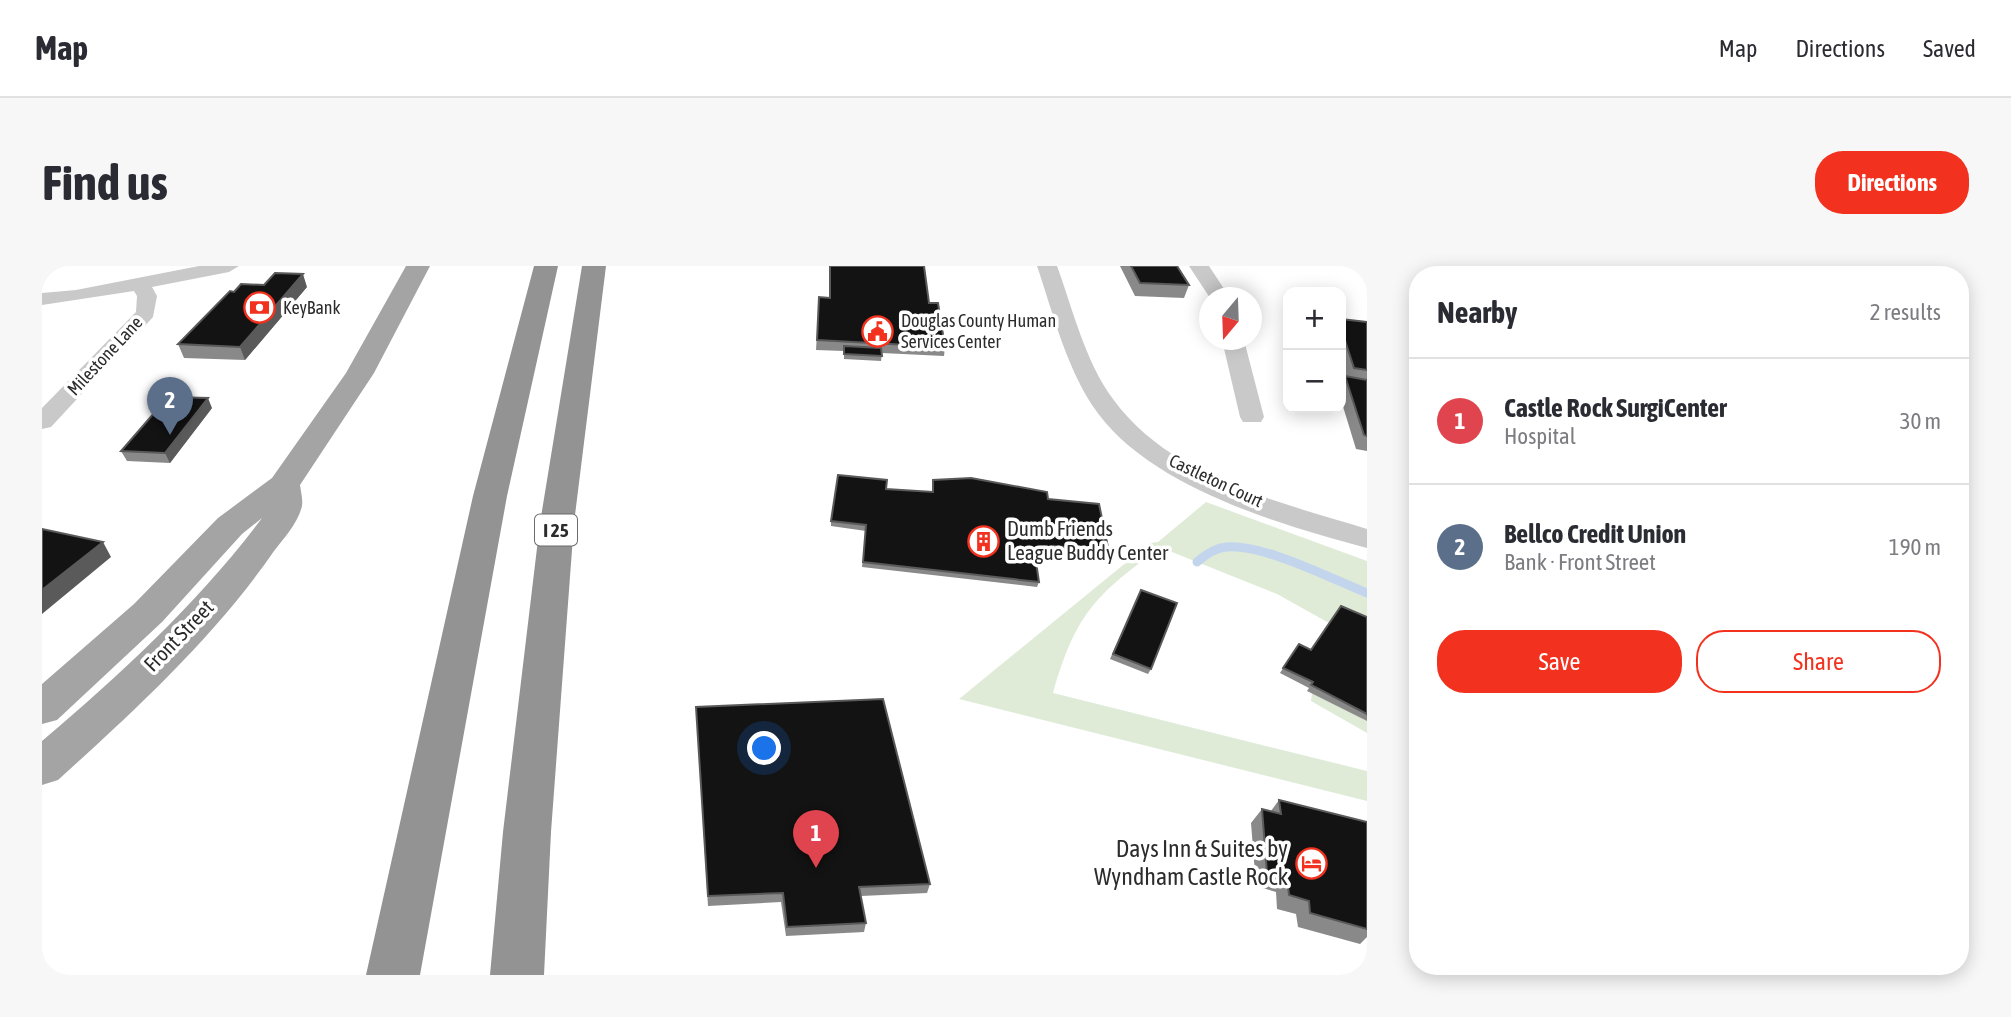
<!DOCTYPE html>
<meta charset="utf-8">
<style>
body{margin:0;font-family:"Asap Condensed",sans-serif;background:#f7f7f7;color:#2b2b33}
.controls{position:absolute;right:21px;top:21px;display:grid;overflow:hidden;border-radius:14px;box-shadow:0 4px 18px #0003}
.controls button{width:63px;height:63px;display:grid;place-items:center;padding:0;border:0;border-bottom:2px solid #e1e1e2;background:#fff;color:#2b2b33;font:35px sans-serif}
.compass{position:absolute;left:1157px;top:21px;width:63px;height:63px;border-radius:50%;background:#fff;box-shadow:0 4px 18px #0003;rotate:199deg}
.you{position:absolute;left:723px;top:483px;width:24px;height:24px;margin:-18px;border:5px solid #fff;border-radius:50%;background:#1a73e8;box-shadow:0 0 0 10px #1a73e833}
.badge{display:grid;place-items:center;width:46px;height:46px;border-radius:50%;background:#f2311e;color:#fff;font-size:23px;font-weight:700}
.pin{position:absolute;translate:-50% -58px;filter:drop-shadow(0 2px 4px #0008)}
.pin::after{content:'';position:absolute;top:37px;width:24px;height:21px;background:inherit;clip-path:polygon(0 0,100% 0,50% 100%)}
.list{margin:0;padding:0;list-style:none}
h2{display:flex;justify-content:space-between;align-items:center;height:91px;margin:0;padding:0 28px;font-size:30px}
h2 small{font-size:23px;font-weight:400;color:#7c7c81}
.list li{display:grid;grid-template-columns:46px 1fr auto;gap:21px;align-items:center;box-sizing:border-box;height:126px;padding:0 28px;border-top:2px solid #e1e1e2}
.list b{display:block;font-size:26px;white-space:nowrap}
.list p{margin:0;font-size:23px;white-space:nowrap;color:#7c7c81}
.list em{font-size:23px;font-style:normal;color:#7c7c81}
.actions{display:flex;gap:14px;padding:21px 28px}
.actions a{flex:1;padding:16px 0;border:2px solid #f2311e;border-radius:28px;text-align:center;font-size:24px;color:#f2311e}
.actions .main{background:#f2311e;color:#fff}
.map{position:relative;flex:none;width:1325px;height:709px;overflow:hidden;border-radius:28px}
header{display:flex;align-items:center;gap:42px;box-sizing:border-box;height:98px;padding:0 35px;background:#fff;border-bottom:2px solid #e1e1e2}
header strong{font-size:33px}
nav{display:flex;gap:38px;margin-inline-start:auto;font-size:24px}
.intro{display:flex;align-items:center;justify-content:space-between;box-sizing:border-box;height:168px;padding:0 42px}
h1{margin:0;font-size:49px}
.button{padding:18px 32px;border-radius:28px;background:#f2311e;color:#fff;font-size:24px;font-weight:700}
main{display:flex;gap:42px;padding:0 42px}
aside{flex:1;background:#fff;border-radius:28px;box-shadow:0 4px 18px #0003}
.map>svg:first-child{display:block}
</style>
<header>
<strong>Map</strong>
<nav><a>Map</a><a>Directions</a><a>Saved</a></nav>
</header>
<div class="intro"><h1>Find us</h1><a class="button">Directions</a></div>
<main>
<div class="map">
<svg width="1325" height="709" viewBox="0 0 1325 709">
<rect width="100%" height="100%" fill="#fff"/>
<!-- green -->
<path fill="#dfebd7" d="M1164 236 1325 295V358L1287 357 1235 328 1115 280V284C1052 330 1033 350 1011 427L1325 505V535L917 433 1108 277 1116 276Z
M1270 427 1325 455V467L1269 435Z"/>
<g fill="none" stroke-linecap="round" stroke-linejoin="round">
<!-- stream -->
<path stroke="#c2d5ed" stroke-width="9" d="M1155 296C1163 289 1173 282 1184 281 1220 277 1290 313 1325 327"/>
<!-- minor -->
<path fill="#c9c9c9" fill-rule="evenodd" d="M157 0H197L187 6 110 21 115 30 111 51 9 161 0 163V142L94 46 95 30 92 25 0 39V27L34 24Z
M995 0H1015C1031 44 1043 95 1071 133 1128 212 1238 236 1325 263V282C1236 258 1103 220 1050 139 1023 97 1011 47 995 0Z
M1147 0H1167L1188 32H1168Z
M1180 74H1202L1222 151 1219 156H1201L1198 151Z"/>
<!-- major -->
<path fill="#a4a4a4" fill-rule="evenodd" d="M364 0H388L332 107 258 219C259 226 261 234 260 240 256 257 242 272 232 285 172 372 93 444 16 514L0 519V475C80 407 157 336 220 252L200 268 120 356 15 454 0 458V418L92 338 176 252 230 212 304 107Z"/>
<!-- highway -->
<path fill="#939393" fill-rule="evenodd" d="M492 0H516L465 230 378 709H324L431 230Z
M540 0H564L532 257 509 566 502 709H448L461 566 498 257Z"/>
</g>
<!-- wall -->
<path fill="#898989" d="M788 0 887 37 903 81 902 90 840 87 839 95 802 93V85L774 84 777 31 787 32Z
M1078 0H1135L1147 19 1142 32 1093 30Z
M265 21 203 94 142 92 136 78Z
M1299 53 1325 56V185L1314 183 1299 134V119L1303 112 1299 98Z
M170 142 128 197 85 195 79 185Z
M891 214 1006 233 1067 286 1065 291 1012 286 1013 291 1011 297 994 295 997 316 995 321 820 301 824 265 789 260V255L844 223 890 226Z
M1099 324 1109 403 1106 408 1068 393Z
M1325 351V455L1265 425 1267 422 1238 407 1257 378 1269 384Z
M654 441 888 618 885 627 819 630 824 657 822 666 744 670 739 636 666 640Z
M1237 534 1325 556V671L1318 678 1256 661 1254 648 1235 643 1234 626 1214 620 1209 557 1220 543 1229 545Z"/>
<!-- shaded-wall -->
<path fill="#5a5a5a" d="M261 8 265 21 203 94 198 81Z
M166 132 170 142 128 197 123 187Z
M61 276 69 291 0 348V324Z"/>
<!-- building -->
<path fill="#131313" stroke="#5a5a5a" stroke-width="2" d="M788 0H882L887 37H896L903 81 775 74 777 31 788 32Z
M1089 0H1135L1147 19 1098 17Z
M233 7 261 8 198 81 136 78 188 25 192 26 199 18 222 19Z
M1299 53 1325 56V104L1312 102 1299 62Z
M802 80 839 82 840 90 802 88Z
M1303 110 1325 114V170L1322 169Z
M126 131 166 132 123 187 79 185Z
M796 209 845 214 844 223 891 226V214L929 212 1005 226 1006 233 1057 238 1067 286 1012 280 1013 291 993 289 997 316 821 296 824 259 789 255Z
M0 263 61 276 0 324Z
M1099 324 1135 337 1109 403 1071 388Z
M1299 340 1325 351V448L1269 419 1271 416 1241 402 1257 378 1269 384Z
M841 433 888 618 817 621 824 657 745 661 741 627 666 630 654 441Z
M1237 534 1325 556V663L1268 647 1267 635 1247 629 1245 612 1225 607 1220 543 1239 548Z"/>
<!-- icons -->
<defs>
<symbol id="bank-ring" viewBox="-11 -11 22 22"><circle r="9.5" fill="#fff" stroke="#f2311e" stroke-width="1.5"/><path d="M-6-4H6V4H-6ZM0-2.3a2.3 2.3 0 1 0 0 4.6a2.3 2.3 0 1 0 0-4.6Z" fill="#f2311e"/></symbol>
<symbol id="civic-ring" viewBox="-11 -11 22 22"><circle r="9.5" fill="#fff" stroke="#f2311e" stroke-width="1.5"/><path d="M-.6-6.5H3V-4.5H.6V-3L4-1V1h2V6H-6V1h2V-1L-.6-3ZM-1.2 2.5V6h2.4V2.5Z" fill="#f2311e"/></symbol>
<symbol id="building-ring" viewBox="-11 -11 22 22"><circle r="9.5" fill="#fff" stroke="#f2311e" stroke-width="1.5"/><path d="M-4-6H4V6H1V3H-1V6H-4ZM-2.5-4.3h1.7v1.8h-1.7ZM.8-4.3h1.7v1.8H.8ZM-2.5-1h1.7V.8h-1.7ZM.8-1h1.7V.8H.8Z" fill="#f2311e"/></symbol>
<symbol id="hotel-ring" viewBox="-11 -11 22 22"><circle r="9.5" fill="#fff" stroke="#f2311e" stroke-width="1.5"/><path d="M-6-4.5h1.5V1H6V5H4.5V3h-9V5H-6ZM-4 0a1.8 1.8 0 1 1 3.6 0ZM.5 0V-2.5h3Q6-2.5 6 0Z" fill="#f2311e"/></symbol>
</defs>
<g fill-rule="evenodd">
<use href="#bank-ring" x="200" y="24" width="35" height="35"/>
<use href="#civic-ring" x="818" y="48" width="35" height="35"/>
<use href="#building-ring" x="924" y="258" width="35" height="35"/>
<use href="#hotel-ring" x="1252" y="580" width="35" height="35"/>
</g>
<g text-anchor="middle" stroke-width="7" stroke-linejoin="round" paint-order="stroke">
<!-- far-poi labels -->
<g font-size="18" fill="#2c2c2c" stroke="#fff" text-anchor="start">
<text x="241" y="48">KeyBank</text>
<text x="859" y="61">Douglas County Human<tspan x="859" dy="21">Services Center</tspan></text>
</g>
<!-- far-street labels -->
<g font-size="18" fill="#2c2c2c" stroke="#fff">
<text transform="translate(63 90) rotate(-47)" y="6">Milestone Lane</text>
<text transform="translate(1174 215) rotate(25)" y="6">Castleton Court</text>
</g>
<!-- shield labels -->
<rect fill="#fff" stroke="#6b6b6b" stroke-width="2" x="493" y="248.5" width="42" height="31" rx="5"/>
<g font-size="19" font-weight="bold" fill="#2c2c2c">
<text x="514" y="271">I 25</text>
</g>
<!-- poi labels -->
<g font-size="21" fill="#2c2c2c" stroke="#fff" text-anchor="start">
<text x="965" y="270">Dumb Friends<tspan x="965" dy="24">League Buddy Center</tspan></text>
</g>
<!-- street labels -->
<g font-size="21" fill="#2c2c2c" stroke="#fff">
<text transform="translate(137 370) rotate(-46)" y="7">Front Street</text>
</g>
<!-- near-poi labels -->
<g font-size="24" fill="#2c2c2c" stroke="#fff" text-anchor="end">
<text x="1246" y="591">Days Inn &amp; Suites by<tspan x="1246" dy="28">Wyndham Castle Rock</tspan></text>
</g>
</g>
</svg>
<div class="controls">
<button>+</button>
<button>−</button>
</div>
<svg class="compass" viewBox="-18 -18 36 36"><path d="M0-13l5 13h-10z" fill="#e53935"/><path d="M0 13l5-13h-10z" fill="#7c7c81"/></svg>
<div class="you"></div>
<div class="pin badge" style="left:774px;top:602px;background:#e0444e">1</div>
<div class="pin badge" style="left:128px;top:169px;background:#5c6f8a">2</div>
</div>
<aside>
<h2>Nearby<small>2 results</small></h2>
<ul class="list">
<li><span class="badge" style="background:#e0444e">1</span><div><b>Castle Rock SurgiCenter</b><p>Hospital</p></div><em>30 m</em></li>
<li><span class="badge" style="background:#5c6f8a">2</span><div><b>Bellco Credit Union</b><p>Bank · Front Street</p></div><em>190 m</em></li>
</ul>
<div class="actions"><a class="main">Save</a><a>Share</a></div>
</aside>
</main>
